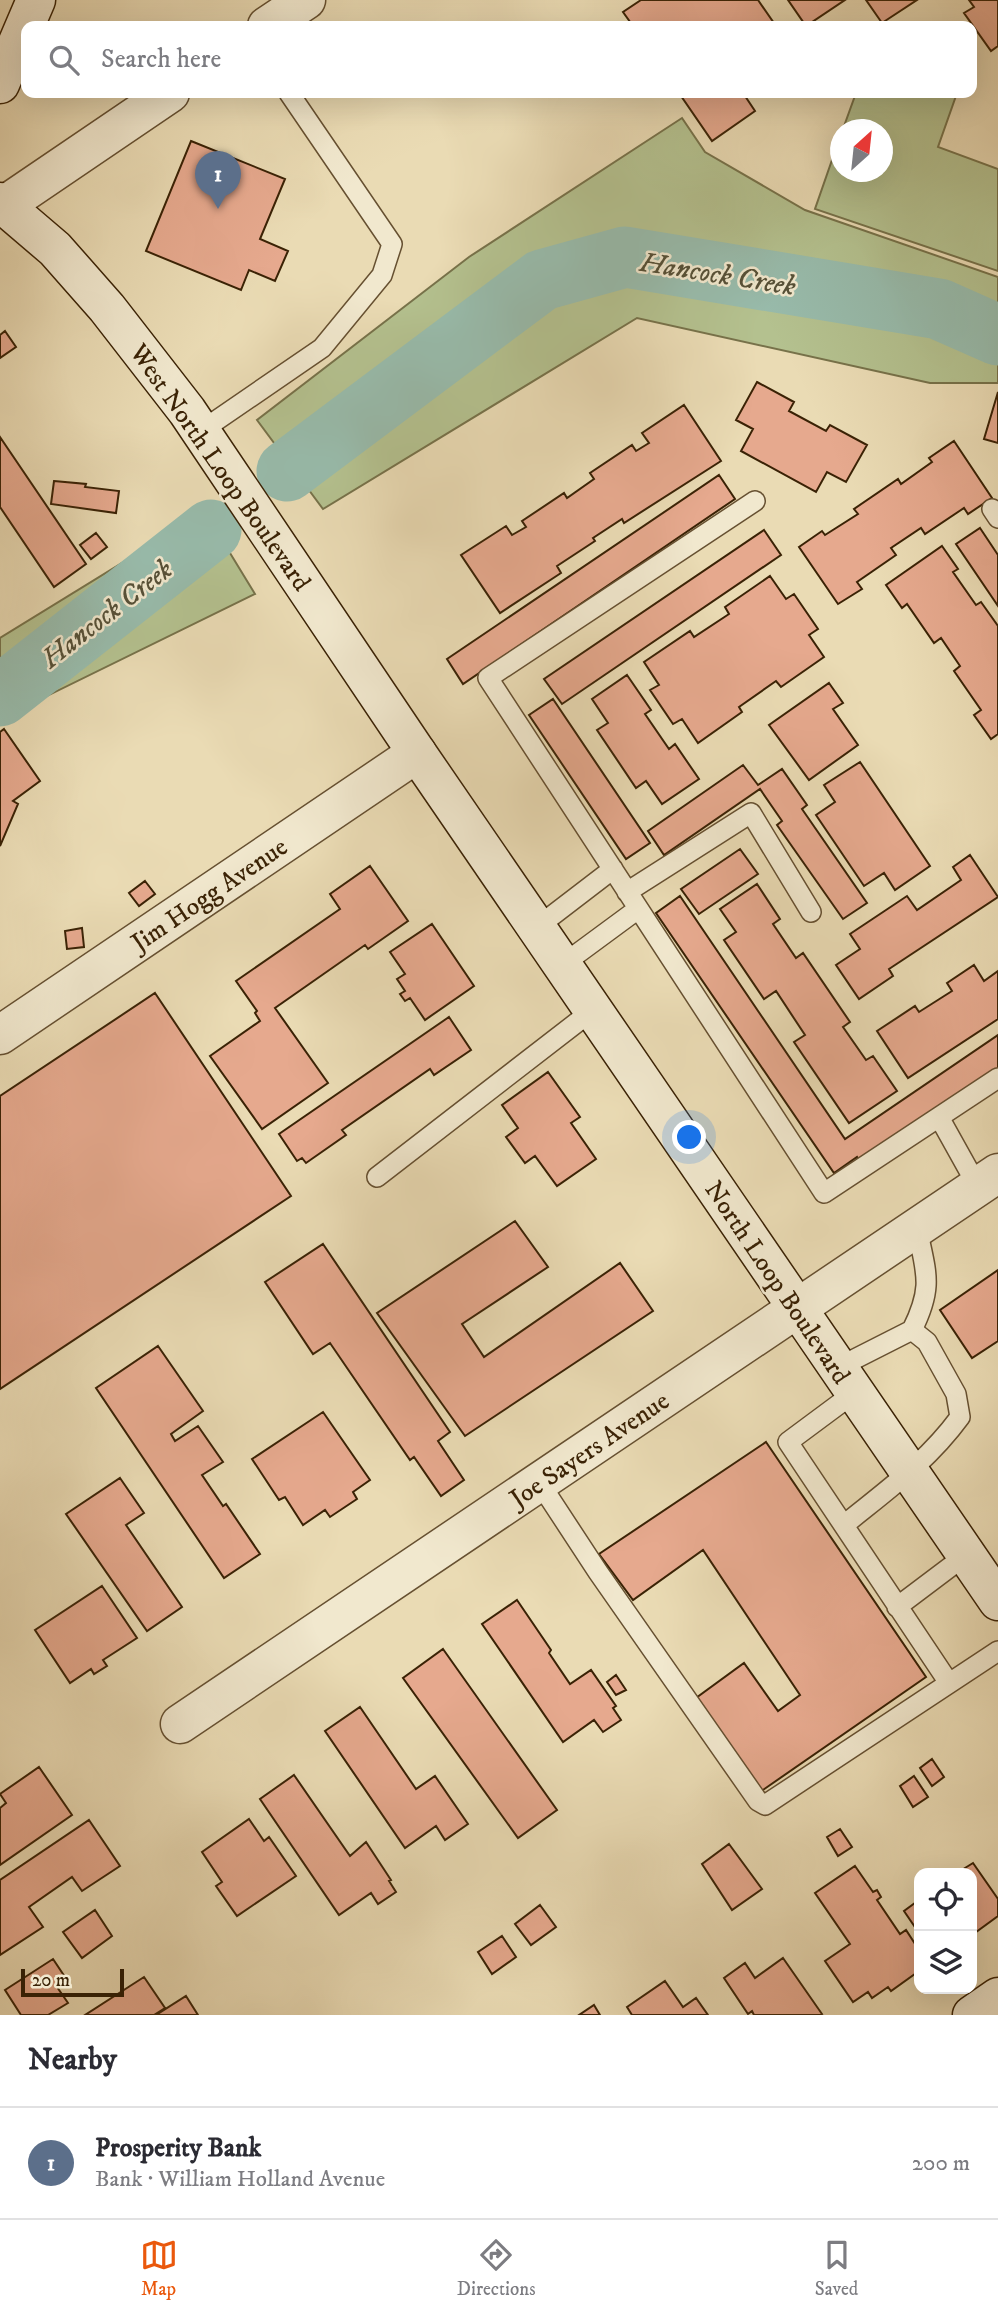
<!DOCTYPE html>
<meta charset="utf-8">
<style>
body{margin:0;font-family:"IM FELL DW Pica",serif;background:#f2f2f3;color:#2b2b33}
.controls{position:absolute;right:21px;bottom:21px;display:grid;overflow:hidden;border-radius:14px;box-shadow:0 7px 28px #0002}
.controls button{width:63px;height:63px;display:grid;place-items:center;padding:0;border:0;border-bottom:2px solid #e1e1e2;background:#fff;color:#2b2b33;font:35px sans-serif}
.compass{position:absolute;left:830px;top:119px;width:63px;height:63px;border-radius:50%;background:#fff;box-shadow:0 7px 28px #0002;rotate:27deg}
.scale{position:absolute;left:21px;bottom:18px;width:103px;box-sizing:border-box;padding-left:7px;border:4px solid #3a2205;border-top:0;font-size:19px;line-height:24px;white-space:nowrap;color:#3a2205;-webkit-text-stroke:5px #f1e8ce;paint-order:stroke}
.you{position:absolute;left:690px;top:1138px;width:24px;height:24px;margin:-18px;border:5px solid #fff;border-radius:50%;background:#1a73e8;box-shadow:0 0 0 10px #1a73e833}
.badge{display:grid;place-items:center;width:46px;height:46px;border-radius:50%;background:#ea580c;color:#fff;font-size:23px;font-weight:700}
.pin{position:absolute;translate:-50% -58px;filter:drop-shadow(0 2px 4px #0008)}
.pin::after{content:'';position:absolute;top:37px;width:24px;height:21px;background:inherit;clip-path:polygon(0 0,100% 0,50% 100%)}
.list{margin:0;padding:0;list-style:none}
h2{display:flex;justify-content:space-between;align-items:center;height:91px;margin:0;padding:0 28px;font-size:30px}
h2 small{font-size:23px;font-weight:400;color:#7c7c81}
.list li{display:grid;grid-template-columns:46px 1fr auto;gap:21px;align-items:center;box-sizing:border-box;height:112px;padding:0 28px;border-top:2px solid #e1e1e2}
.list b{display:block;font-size:26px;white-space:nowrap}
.list p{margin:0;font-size:23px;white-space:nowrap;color:#7c7c81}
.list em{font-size:23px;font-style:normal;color:#7c7c81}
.icon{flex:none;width:38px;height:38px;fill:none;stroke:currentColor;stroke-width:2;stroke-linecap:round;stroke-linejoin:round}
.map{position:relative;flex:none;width:998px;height:2015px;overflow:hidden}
.search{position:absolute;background:#fff;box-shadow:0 7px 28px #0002;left:21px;right:21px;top:21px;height:77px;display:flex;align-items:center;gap:18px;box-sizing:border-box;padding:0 24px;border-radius:14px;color:#7c7c81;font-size:26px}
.sheet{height:203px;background:#fff}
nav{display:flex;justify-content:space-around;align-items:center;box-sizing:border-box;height:98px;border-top:2px solid #e1e1e2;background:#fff;font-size:19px;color:#7c7c81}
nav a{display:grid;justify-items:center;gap:4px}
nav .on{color:#ea580c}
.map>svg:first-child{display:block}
</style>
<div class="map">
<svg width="998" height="2015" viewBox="0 0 998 2015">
<rect width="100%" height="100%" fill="#eadbb4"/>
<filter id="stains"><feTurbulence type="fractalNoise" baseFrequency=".00286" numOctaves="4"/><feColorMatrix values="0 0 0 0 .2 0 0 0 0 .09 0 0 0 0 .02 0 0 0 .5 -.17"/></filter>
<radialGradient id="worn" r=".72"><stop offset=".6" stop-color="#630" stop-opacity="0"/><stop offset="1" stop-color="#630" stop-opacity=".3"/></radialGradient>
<!-- green -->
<path fill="#b4c18f" stroke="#77724a" stroke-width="2" d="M856 93H957L938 147 998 169V271L815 209 840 137 841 172H883V130L843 129Z
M682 118 705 152 805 210 998 277V383H930L637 318 323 509 257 420 469 257Z
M205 512 255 594 0 719V638Z"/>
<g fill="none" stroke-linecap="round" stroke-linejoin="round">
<!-- river -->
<path stroke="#98bbab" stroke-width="61" d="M287 471 542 280 625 257 939 309 998 335
M0 696 211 530"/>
</g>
<!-- building -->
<path fill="#e6a98e" stroke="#3a2205" stroke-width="2" d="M641 0H758L776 26H633L623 12Z
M788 0H845L806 26Z
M866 0H917L882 23Z
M969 0H998V46L991 51 964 13 974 7Z
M679 93H743L755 111 712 141Z
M191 141 285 179 260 239 288 251 275 281 249 270 241 290 146 251Z
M5 331 16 347 0 358V335Z
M757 382 794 402 789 411 826 431 830 425 867 445 846 482 827 472 816 492 741 451 753 429 736 420Z
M998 392V443L984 439Z
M684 405 721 461 624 523 622 519 593 538 595 541 557 566 561 573 500 613 461 555 506 526 512 535 526 527 522 521 564 493 567 498 594 479 590 473 632 445 636 451 649 443 642 433Z
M0 437 86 564 54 587 0 507Z
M954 441 992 498 968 514 964 508 925 534 921 528 891 548 896 555 857 582 862 589 838 604 799 547 822 531 825 535 858 514 854 509 898 479 901 484 932 462 929 458Z
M719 475 735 499 463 684 447 659Z
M54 481 86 484 85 487 119 491 116 513 51 504Z
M980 528 998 555V606L956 544Z
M764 530 781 555 562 704 544 679Z
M96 533 107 547 91 559 80 545Z
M942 546 958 569 953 572 976 605 981 602 998 626V734L991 739 974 715 981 710 954 671 960 666 941 638 934 643 907 604 902 608 886 585Z
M770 576 786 599 794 594 818 629 809 635 824 657 781 687 776 681 739 707 742 712 698 743 682 719 673 724 650 690 659 685 644 662 690 631 694 637 729 614 725 607Z
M627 675 651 710 645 714 669 749 675 744 699 779 662 804 646 781 636 788 597 730 608 723 592 699Z
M829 683 843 703 833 709 858 745 809 780 769 725Z
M553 699 650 843 626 859 529 715Z
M4 729 40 781 13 801 18 804 0 846V732Z
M860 762 930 866 895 890 884 873 864 886 816 815 835 802 824 785Z
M743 765 758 785 782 769 807 805 802 809 867 903 843 919 777 825 782 821 760 789 664 855 648 831Z
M740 849 758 874 699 914 681 889Z
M970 855 998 897 889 969 893 976 859 999 836 965 860 949 850 934 907 896 917 910 961 880 953 867Z
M370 866 408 921 368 949 365 945 275 1008 328 1083 262 1129 210 1056 260 1021 255 1013 257 1011 236 981 340 909 330 894Z
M145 881 155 894 139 906 129 893Z
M757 884 780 919 773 924 796 958 803 953 850 1022 843 1027 866 1060 873 1056 897 1091 849 1123 794 1042 805 1035 776 991 764 999 724 940 736 932 720 909Z
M680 896 845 1139 998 1035V1069L860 1162 857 1157 834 1173 656 913Z
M432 924 474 986 425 1020 410 998 405 1001 400 994 405 991 397 979 405 974 390 952Z
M82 928 84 947 67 949 65 931Z
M974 965 984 981 998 971V1019L908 1078 877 1031 915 1006 919 1012 952 991 947 983Z
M155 993 291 1196 0 1389V1096Z
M449 1017 471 1050 434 1075 430 1069 342 1130 346 1135 306 1163 302 1158 297 1161 279 1134Z
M548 1072 580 1117 571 1123 596 1159 557 1186 535 1156 525 1163 506 1137 518 1128 502 1105Z
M515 1221 548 1267 462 1324 484 1357 620 1263 653 1311 465 1436 377 1313Z
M323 1244 450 1432 438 1441 464 1480 441 1496 414 1457 410 1460 330 1343 313 1354 265 1282Z
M998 1270V1341L972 1358 940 1310Z
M158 1346 203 1411 171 1434 175 1441 198 1426 223 1462 202 1475 223 1506 226 1504 260 1554 224 1578 96 1388Z
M323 1412 370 1480 353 1492 357 1499 330 1517 325 1510 303 1525 285 1497 279 1500 252 1459Z
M766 1442 926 1677 760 1792 696 1698 744 1663 778 1711 800 1695 703 1550 633 1600 599 1554Z
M120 1478 144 1513 126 1525 182 1607 147 1631 66 1514Z
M102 1586 137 1638 103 1660 107 1666 94 1674 91 1669 70 1683 35 1630Z
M517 1600 551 1650 549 1653 570 1684 591 1670 616 1706 613 1708 621 1720 603 1732 594 1720 563 1742 482 1624Z
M443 1649 557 1810 518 1838 403 1678Z
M616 1675 626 1690 616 1695 607 1682Z
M360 1707 416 1789 435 1776 468 1824 445 1840 436 1826 405 1848 325 1731Z
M932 1759 944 1777 932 1786 920 1768Z
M39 1767 72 1815 0 1865V1808L6 1803 0 1794Z
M294 1775 350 1856 366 1842 391 1880 389 1881 396 1892 378 1904 371 1893 339 1915 260 1799Z
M914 1776 928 1797 913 1807 900 1786Z
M249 1819 264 1841 269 1837 296 1876 237 1916 216 1886 222 1882 202 1852Z
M89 1820 120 1866 82 1891 72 1877 29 1907 43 1927 0 1955V1880Z
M840 1829 852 1847 838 1856 827 1837Z
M729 1844 762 1889 732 1910 702 1864Z
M973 1863 998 1899V1916L972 1935V1873H957Z
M855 1866 873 1892 877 1890 881 1897 877 1900 900 1934 906 1930 919 1950V1971L891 1991 888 1987 872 1998 868 1992 853 2002 825 1961 850 1944 815 1893Z
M919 1900V1933L904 1911Z
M540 1905 556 1927 531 1945 515 1924Z
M95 1910 112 1936 82 1958 63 1932Z
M502 1936 516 1957 492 1974 478 1952Z
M783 1958 822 2014 820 2015H754L752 2011 748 2014 724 1978 745 1963 755 1978Z
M53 1959 67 1980 57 1987 68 2003 48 2015H21L5 1990Z
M144 1977 165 2008 154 2015H85Z
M665 1981 683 2007 696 1998 708 2015H632L627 2007Z
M186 1996 198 2015H156Z
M594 2005 600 2015H579Z"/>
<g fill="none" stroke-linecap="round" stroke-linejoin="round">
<defs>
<path id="lane" d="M201 431 322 348 382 275 392 244 289 93
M755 501 488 678 824 1193 998 1078
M992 509 998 518
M627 892 751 813 811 912
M536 928 613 869
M562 965 638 909
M939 1117 978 1187
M377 1177 593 1010
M912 1330C934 1286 926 1273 917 1228
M837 1368 912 1330 927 1342 956 1394 960 1417C927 1462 887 1490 844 1525
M854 1393 788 1442 949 1683
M539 1482 598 1572 758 1801 765 1805 998 1651
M897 1607 966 1555"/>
<path id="street" d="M267 26 306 0
M5 205 170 93
M0 1035 417 753
M180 1724 998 1173"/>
<path id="secondary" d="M0 84 36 0
M0 202 55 249 107 308 187 411 417 753 998 1601
M972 2015 998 1997"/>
</defs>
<!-- lane casing -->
<use href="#lane" stroke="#665031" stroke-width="22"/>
<!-- street casing -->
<use href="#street" stroke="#665031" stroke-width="41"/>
<!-- secondary casing -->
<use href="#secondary" stroke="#3a2205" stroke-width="41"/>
<!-- lane -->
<use href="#lane" stroke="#f1e8ce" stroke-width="19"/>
<!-- street -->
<use href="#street" stroke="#f1e8ce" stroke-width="38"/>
<!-- secondary -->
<use href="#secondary" stroke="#f1e8ce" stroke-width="38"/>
</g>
<g text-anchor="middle" stroke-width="5" stroke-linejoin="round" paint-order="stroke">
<!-- street labels -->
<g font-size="26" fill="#3a2205" stroke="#f1e8ce">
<text transform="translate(221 467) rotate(55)" y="9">West North Loop Boulevard</text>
<text transform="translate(209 894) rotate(-34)" y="9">Jim Hogg Avenue</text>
<text transform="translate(778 1282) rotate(56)" y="9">North Loop Boulevard</text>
<text transform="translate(589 1449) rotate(-34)" y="9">Joe Sayers Avenue</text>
</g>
<!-- water labels -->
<g font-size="28" font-style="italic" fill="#565037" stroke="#f1e8ce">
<text transform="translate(718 273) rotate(9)" y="10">Hancock Creek</text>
<text transform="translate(106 613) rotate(-38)" y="10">Hancock Creek</text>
</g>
</g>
<rect width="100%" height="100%" filter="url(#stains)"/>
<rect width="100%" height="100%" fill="url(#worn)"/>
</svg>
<div class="controls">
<button><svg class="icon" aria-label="locate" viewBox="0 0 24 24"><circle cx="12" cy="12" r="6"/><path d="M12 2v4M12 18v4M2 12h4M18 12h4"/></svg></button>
<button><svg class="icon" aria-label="layers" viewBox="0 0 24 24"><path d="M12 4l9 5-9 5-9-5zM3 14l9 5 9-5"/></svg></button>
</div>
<svg class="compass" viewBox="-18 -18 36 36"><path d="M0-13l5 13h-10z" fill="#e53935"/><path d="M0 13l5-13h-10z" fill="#7c7c81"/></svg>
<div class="scale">20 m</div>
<div class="you"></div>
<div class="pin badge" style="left:218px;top:209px;background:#5c6f8a">1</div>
<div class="search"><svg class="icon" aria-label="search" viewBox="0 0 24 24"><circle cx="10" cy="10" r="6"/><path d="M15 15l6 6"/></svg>Search here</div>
</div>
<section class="sheet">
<h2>Nearby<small></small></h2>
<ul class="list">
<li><span class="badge" style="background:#5c6f8a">1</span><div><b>Prosperity Bank</b><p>Bank · William Holland Avenue</p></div><em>200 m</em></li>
</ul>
</section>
<nav>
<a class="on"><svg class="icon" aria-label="map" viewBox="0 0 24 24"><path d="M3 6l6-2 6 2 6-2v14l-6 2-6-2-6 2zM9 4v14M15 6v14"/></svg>Map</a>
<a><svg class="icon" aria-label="directions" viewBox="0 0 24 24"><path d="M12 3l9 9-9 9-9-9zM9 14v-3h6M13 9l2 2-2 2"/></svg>Directions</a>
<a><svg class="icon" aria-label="saved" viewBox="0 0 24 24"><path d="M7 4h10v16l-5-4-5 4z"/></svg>Saved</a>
</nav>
